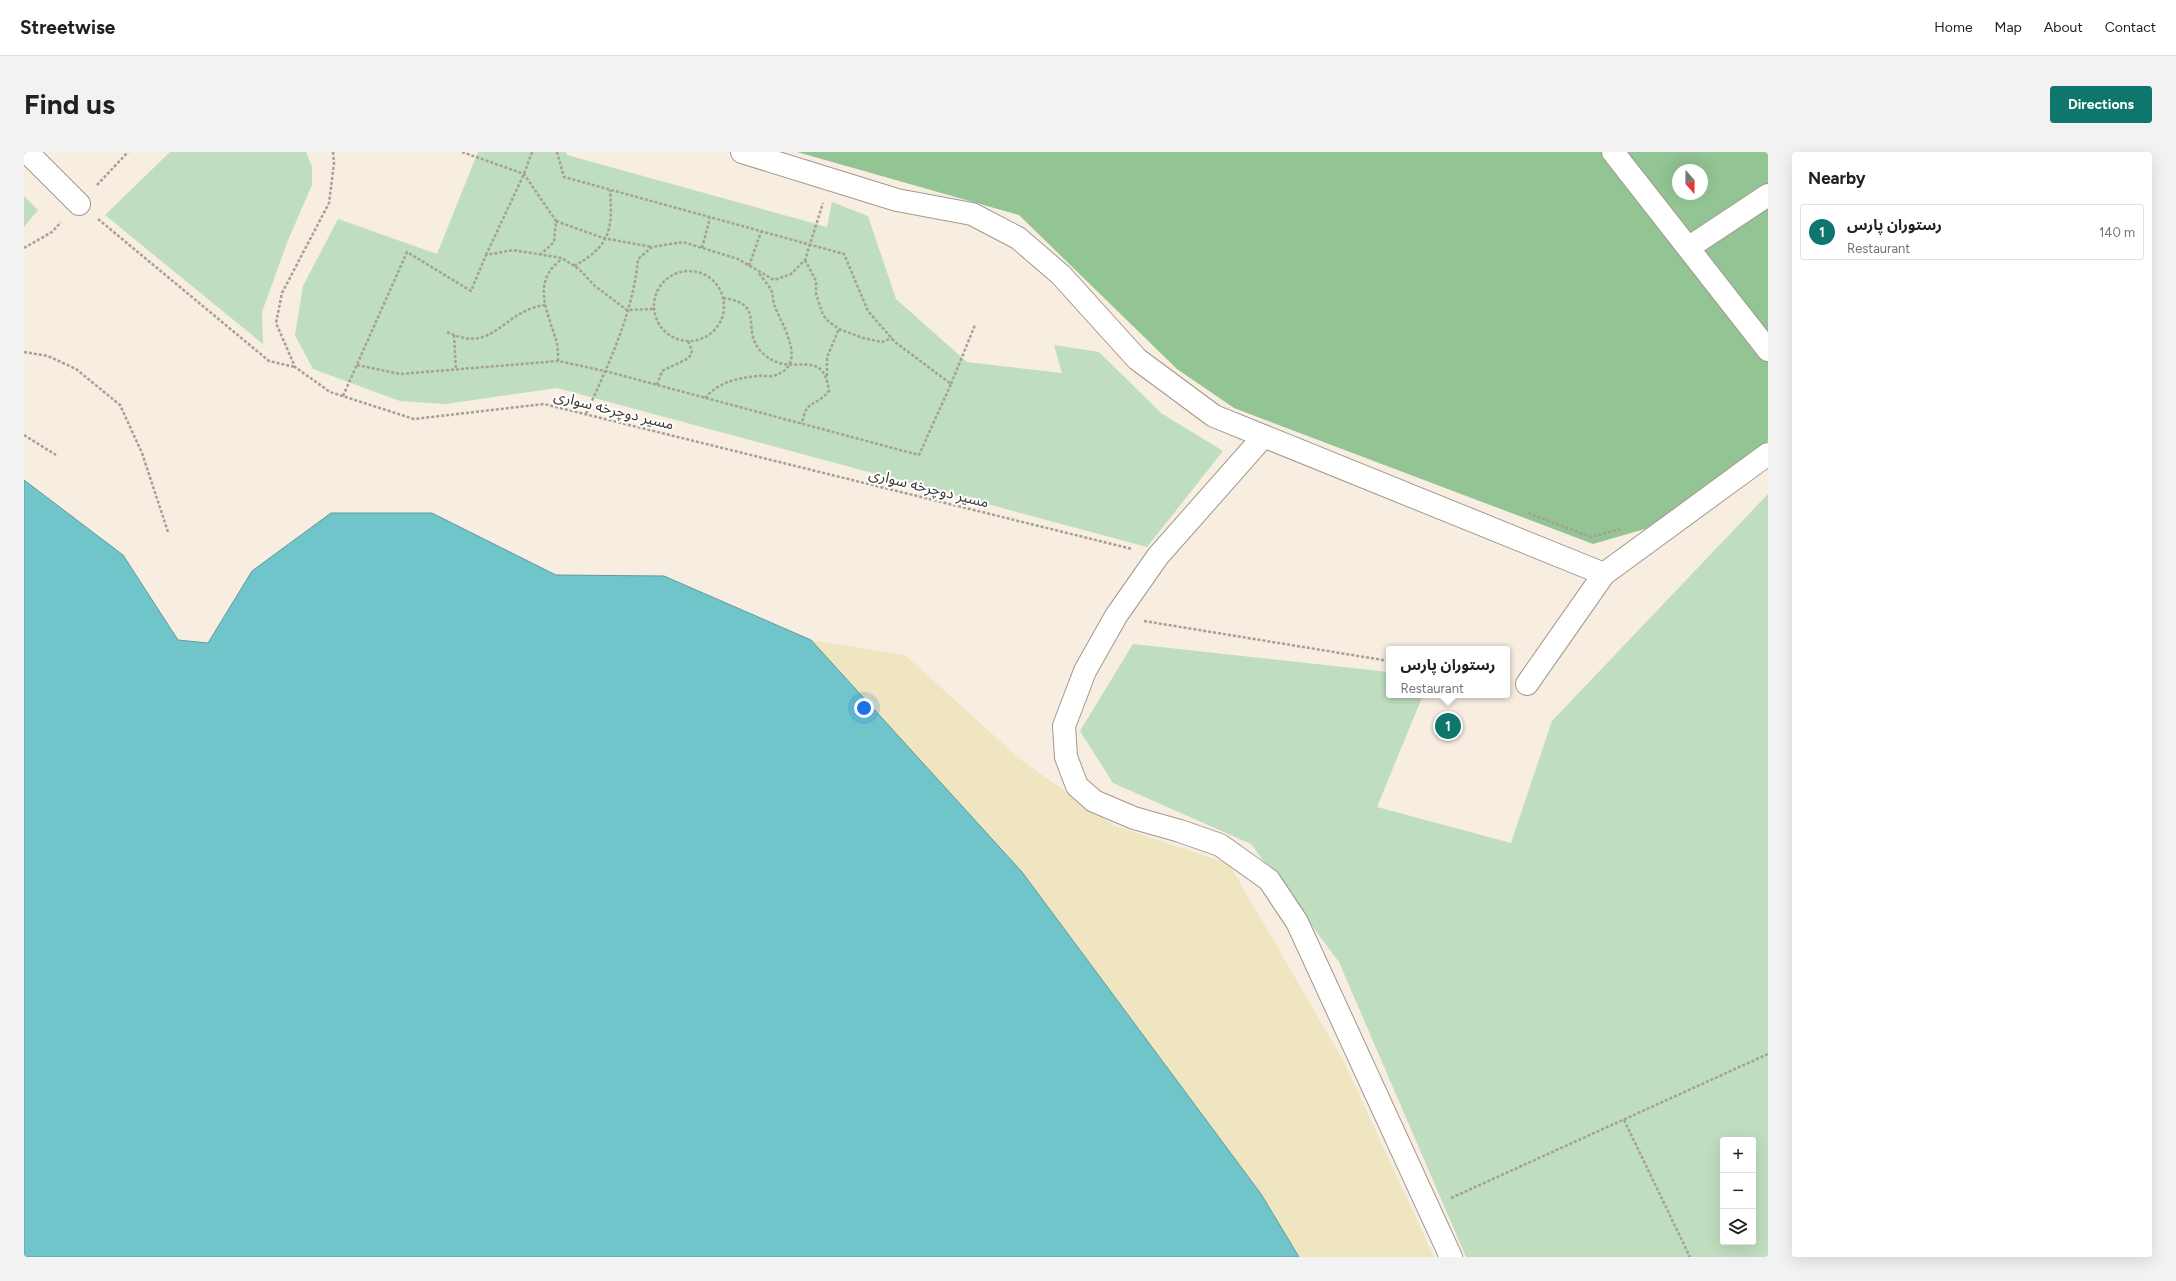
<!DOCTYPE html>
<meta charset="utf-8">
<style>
body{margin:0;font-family:Figtree,"Noto Sans Arabic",sans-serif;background:#f2f2f2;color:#202124}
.controls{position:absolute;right:12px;bottom:12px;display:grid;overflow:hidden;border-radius:4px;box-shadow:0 4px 16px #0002}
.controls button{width:36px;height:36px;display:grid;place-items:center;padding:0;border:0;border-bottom:1px solid #e0e0e0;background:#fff;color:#202124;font:20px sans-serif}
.compass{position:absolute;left:1648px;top:12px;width:36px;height:36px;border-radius:50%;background:#fff;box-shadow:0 4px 16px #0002;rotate:160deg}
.you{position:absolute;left:840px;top:556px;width:14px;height:14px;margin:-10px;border:3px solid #fff;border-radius:50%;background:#1a73e8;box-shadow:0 0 0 6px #1a73e833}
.badge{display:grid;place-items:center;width:26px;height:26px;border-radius:50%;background:#0f766e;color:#fff;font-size:13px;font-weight:700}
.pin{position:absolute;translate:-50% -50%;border:2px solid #fff;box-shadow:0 1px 4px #0006}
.popup{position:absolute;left:1362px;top:494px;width:124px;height:52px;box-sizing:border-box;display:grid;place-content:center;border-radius:4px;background:#fff;filter:drop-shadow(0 1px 3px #0005);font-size:13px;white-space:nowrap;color:#757577}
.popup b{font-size:15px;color:#202124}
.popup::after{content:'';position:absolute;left:50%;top:100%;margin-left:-8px;border:8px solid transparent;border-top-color:#fff}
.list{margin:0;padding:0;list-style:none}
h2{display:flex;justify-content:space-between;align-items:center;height:52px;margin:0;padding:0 16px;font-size:17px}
h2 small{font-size:13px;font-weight:400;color:#757577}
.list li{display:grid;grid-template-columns:26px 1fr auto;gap:12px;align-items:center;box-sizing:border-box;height:56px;margin:0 8px 8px;padding:0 8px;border:1px solid #e0e0e0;border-radius:4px}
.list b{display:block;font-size:15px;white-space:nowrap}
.list p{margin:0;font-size:13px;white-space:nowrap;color:#757577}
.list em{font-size:13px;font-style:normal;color:#757577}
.icon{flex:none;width:22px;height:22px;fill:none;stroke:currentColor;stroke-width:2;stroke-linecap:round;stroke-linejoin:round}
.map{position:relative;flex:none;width:1744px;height:1105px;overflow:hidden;border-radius:4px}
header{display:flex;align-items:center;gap:24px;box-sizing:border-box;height:56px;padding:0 20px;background:#fff;border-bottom:1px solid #e0e0e0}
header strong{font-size:19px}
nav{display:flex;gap:22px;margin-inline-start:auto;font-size:14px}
.intro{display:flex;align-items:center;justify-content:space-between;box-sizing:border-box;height:96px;padding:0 24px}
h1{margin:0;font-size:28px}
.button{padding:10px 18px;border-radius:4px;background:#0f766e;color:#fff;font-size:14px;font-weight:700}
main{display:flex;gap:24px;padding:0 24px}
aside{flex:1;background:#fff;border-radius:4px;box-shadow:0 4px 16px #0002}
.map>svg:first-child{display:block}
</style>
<header>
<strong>Streetwise</strong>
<nav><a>Home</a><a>Map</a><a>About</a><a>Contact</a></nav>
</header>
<div class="intro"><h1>Find us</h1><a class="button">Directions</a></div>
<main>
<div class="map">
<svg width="1744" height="1105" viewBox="0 0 1744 1105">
<rect width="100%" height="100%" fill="#f7ede1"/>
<!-- green -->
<path fill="#bedebf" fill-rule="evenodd" d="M146 0H282L288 15V33L264 88 238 160 239 192 81 63Z
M454 0H542L543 3 803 75 808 50 844 64 872 147 943 210 1038 221 1030 193 1075 200 1137 261 1199 299 1123 395 533 236 421 252 376 249 289 217 271 183 279 134 314 67 413 102Z
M0 44 14 58 0 75Z
M1744 342V1105H1442L1315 810 1227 692 1089 631 1056 579 1109 492 1365 520V543H1399L1353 655 1487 691 1528 569ZM1699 988H1729V1090H1699Z"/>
<!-- forest -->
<path fill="#93c494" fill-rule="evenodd" d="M773 0H1744V289L1631 374 1569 392 1210 256 1153 217 995 63ZM1654 18H1678V42H1654Z"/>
<!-- sand -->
<path fill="#efe5c0" d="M787 488 881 503 997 608 1089 673 1205 712 1319 908 1410 1105H1275L1237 1042 998 720Z"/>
<!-- water -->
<path fill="#6fc5ca" stroke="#609b9d" d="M0 328 99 403 154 488 184 491 228 419 307 361H408L532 423 640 424 787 488 998 720 1237 1042 1275 1105H0Z"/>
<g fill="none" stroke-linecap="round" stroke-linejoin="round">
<defs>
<path id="street" d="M3 0 55 52
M718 0 873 48 948 62 994 86 1037 123 1113 207 1190 264 1580 422
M1589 0 1744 198
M1664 96 1744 43
M1240 284 1134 404 1092 464 1061 519 1040 574 1042 605 1053 634 1070 649 1110 666 1156 679 1196 693 1245 728 1273 770 1427 1105
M1503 532 1580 422 1744 302"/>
</defs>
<!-- street casing -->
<use href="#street" stroke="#a2988d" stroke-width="24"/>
<!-- path -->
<path stroke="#a79f96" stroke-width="2.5" stroke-dasharray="3 2" stroke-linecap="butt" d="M309 0 310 11 305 51 258 141 252 171 271 215 306 240 390 267 520 252 1108 397
M438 0 500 22 532 69 530 90 517 102
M73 33 104 0
M74 67 245 209 271 215
M532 69 579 86 628 95
M0 96 28 80 37 70
M678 96 686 66
M462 103 500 22 508 0
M781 108 792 129V142L799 163 805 170 815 177 839 186 858 190 868 186
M550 114C586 94 589 78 586 38
M725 114 737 80
M630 154a35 35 0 1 1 70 0a35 35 0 1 1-70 0Z
M699 146C746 152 712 181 742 204 769 226 799 193 805 239 791 256 782 246 778 272
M423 180C471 203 477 159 521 153
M430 183 432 218
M0 200 24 204 52 217 96 253 118 301 144 380
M534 209C534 203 534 196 533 191 524 160 506 130 538 107
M333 213 376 222 534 209 581 219 895 303 927 232 871 190 844 159 820 102 540 25 533 0
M803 224V205L815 177
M927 232 951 173
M633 233 638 219 665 206 668 199 664 189
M319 244 383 100 447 139 462 103 489 98 538 106 555 117 571 134 603 158 630 157
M681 246C695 230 713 226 734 224 739 223 744 225 749 224 785 214 759 175 751 155 749 151 749 145 748 140 745 133 738 126 734 120
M562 262C584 213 609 162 614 107L628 95 659 90 714 107 750 128 767 122 781 108 799 51
M0 283 32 303
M1504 361 1567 385 1596 377
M1120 469 1365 509
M1600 968 1666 1105
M1427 1046 1744 902"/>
<!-- street -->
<use href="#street" stroke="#fff" stroke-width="22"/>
</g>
<g text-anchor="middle" stroke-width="4" stroke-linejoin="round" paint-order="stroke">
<!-- street labels -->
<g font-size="15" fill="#3d3934" stroke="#fff">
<text transform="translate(590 258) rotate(14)" y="5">مسیر دوچرخه سواری</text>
<text transform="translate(905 336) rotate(14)" y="5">مسیر دوچرخه سواری</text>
</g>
</g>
</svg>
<div class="controls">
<button>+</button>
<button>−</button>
<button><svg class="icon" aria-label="layers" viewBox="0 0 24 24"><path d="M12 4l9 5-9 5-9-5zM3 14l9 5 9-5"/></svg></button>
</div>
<svg class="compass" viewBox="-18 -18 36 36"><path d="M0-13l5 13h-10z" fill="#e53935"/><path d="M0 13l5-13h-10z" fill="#757577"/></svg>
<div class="you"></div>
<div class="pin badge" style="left:1424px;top:574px">1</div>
<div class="popup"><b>رستوران پارس</b>Restaurant</div>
</div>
<aside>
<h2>Nearby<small></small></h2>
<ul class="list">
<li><span class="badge">1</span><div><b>رستوران پارس</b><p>Restaurant</p></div><em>140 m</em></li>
</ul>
</aside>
</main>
